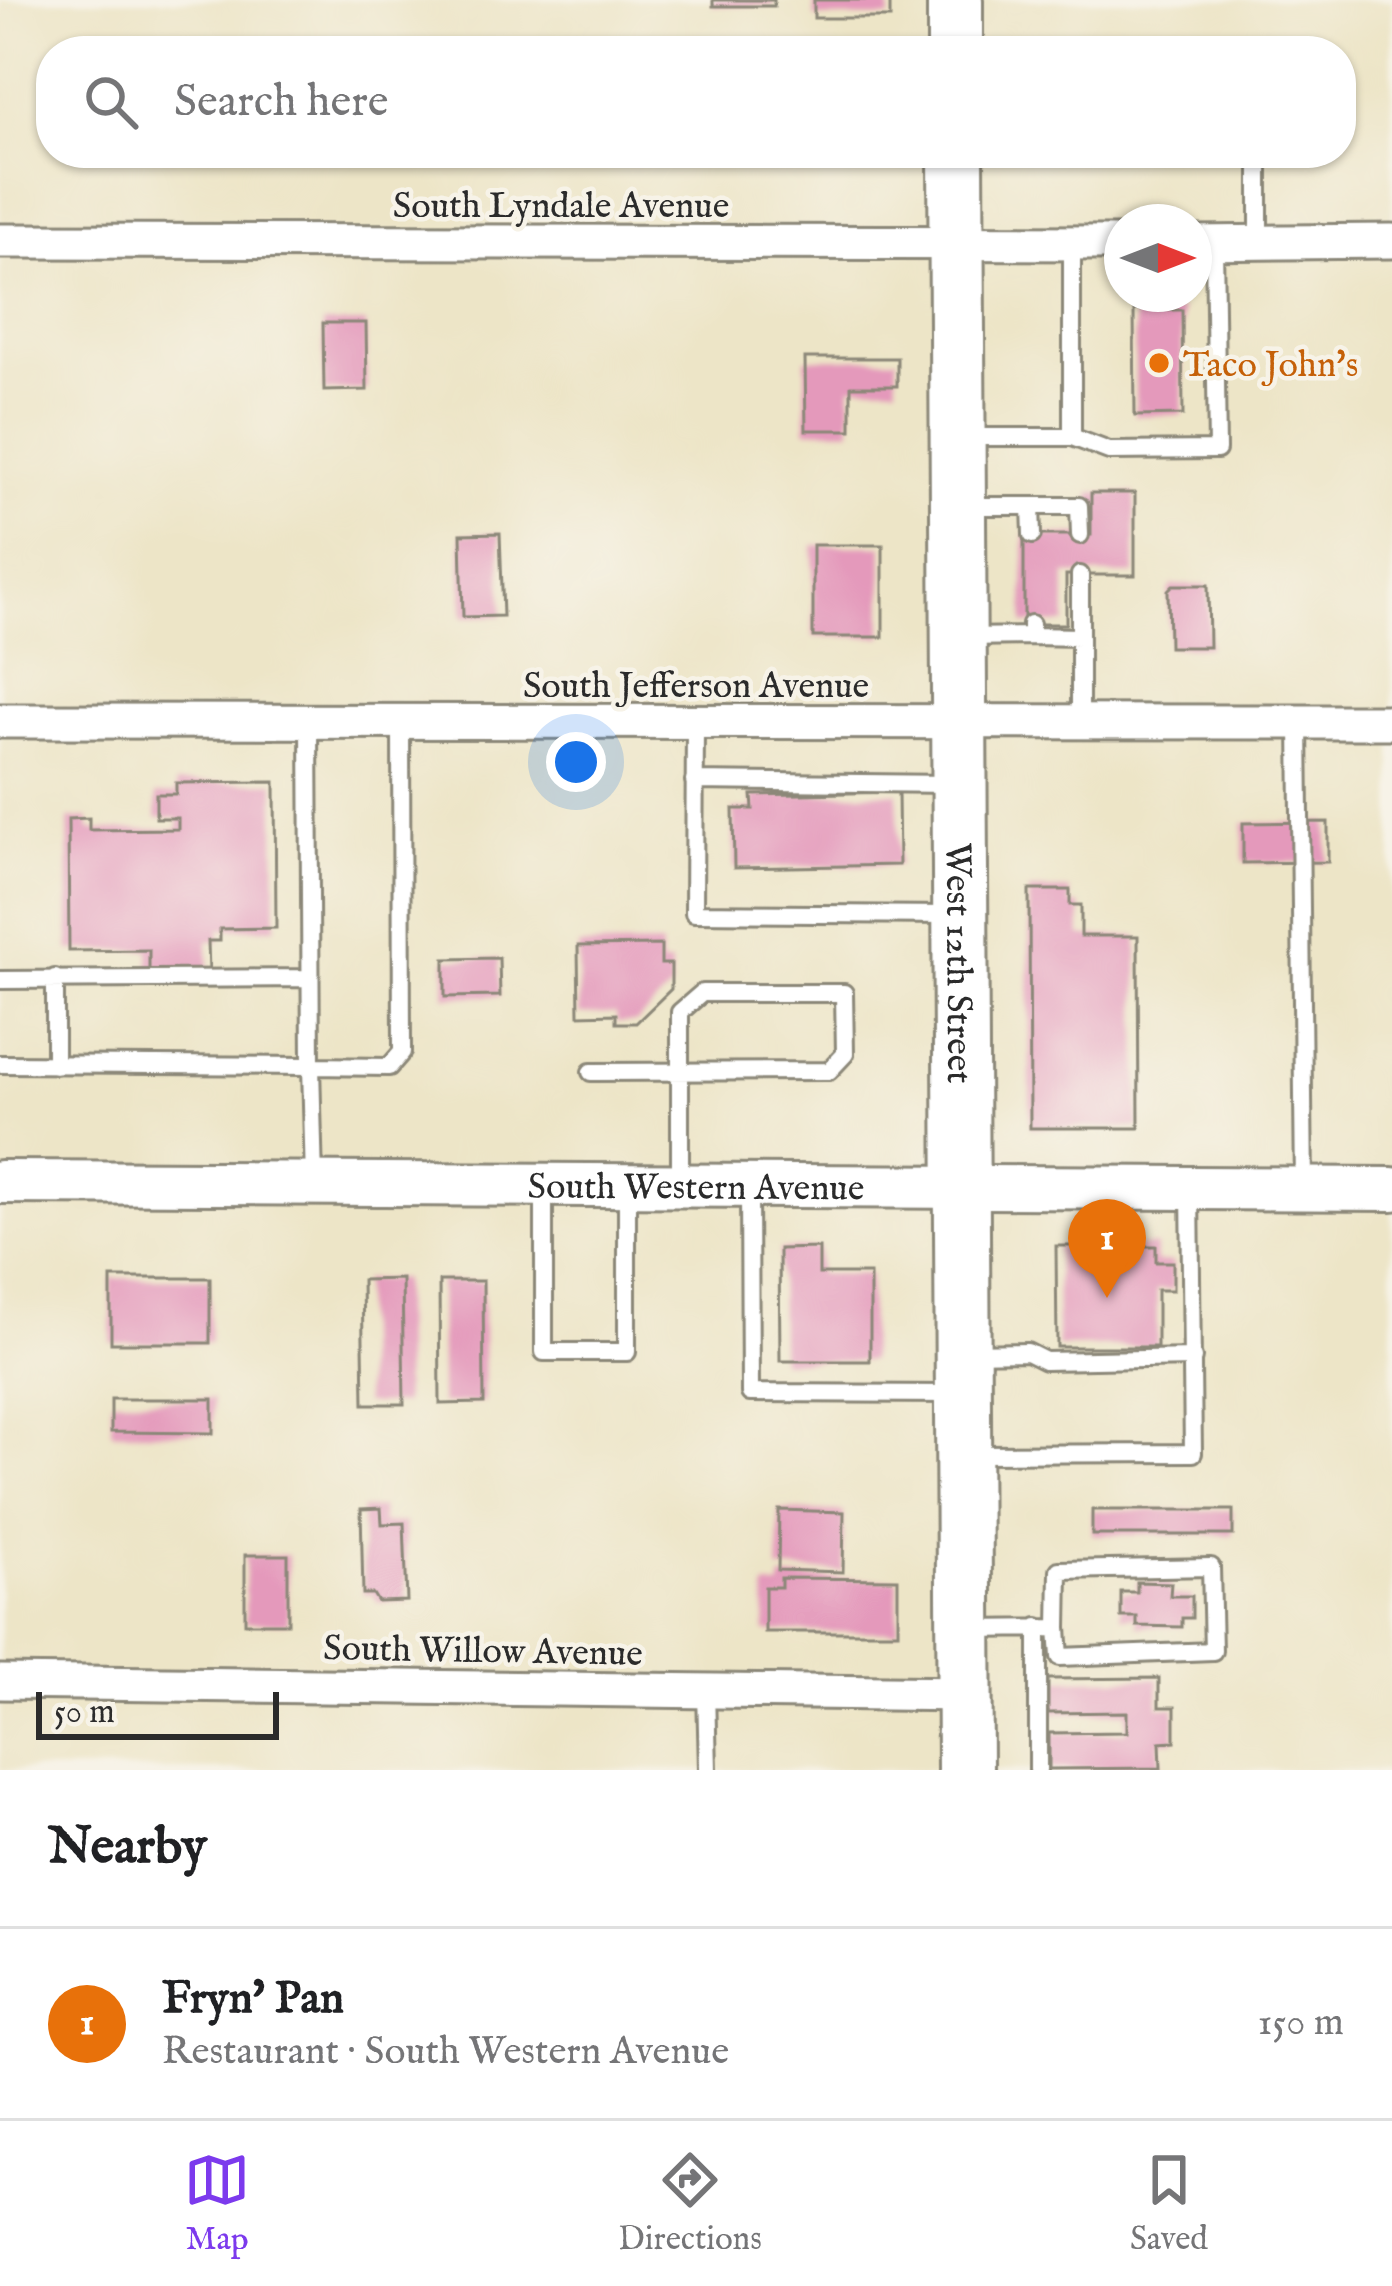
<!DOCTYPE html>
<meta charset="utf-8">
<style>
body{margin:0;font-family:"IM FELL English",serif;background:#f6f6f6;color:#202124}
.compass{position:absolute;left:1104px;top:204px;width:108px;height:108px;border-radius:50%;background:#fff;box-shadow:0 3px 9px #0004;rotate:90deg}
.scale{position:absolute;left:36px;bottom:30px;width:243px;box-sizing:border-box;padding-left:12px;border:6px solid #2b2b2b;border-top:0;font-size:33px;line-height:42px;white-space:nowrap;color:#2b2b2b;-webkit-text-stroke:9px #f7f3e8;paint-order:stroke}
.you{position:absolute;left:576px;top:762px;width:42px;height:42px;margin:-30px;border:9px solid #fff;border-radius:50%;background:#1a73e8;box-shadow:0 0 0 18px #1a73e833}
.badge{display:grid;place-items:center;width:78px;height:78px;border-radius:50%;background:#7c3aed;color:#fff;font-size:39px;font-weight:700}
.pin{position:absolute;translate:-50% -99px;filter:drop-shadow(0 3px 6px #0008)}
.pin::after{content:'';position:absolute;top:63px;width:42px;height:36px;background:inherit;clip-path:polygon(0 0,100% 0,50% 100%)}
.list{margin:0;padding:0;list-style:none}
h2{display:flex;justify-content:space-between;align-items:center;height:156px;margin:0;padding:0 48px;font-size:51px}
h2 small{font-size:39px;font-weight:400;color:#757577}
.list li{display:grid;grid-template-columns:78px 1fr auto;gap:36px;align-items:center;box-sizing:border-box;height:192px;padding:0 48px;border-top:3px solid #e0e0e0}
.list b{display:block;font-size:45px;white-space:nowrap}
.list p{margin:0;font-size:39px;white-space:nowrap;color:#757577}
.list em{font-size:39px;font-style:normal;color:#757577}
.icon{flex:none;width:66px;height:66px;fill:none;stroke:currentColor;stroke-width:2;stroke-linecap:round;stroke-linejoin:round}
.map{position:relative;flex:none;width:1392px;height:1770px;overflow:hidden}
.search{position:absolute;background:#fff;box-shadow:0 3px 9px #0004;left:36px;right:36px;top:36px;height:132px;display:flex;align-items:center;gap:30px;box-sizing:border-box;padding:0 42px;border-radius:48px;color:#757577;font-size:45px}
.sheet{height:348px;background:#fff}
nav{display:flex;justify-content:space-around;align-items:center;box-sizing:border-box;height:168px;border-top:3px solid #e0e0e0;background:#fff;font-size:33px;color:#757577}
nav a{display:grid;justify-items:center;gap:6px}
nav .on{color:#7c3aed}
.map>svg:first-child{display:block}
</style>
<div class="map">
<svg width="1392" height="1770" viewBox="0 0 1392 1770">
<rect width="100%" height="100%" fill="#f7f3e8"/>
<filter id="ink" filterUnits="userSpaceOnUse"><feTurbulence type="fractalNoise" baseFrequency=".00833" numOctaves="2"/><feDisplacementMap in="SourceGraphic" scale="24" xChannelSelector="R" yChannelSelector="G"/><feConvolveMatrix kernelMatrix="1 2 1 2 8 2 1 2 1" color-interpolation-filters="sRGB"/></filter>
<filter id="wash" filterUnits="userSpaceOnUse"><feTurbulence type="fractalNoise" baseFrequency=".004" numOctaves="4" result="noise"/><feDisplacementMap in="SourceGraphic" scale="48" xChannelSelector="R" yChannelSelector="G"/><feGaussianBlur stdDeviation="2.7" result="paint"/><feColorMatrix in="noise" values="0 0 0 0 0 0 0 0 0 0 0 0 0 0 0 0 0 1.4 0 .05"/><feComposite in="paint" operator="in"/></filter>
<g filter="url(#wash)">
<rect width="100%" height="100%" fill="#ede5c7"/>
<g id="blocks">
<!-- building -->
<path fill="#e499bb" d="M713 0H774V6H713Z
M814 0H890V18H814Z
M1134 310H1182L1183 415 1135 416Z
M323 323H366L367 390 324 391Z
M805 358H897V386H851V430H806Z
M1091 493H1135V575H1066V624H1024V535H1091Z
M500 533 503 616 463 617 461 534Z
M813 545H883V637H813Z
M1173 585H1208L1209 647H1169L1168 590Z
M275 782 276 928 220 929V941H208L209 973H149V950L69 951 68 819 89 818V830L178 829V818H156V794H176V783Z
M898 792 899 865 734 868 733 809H753L752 795Z
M1328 822V862L1243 863V823Z
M1029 890H1070V905H1081V936H1138L1139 1128H1030Z
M661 945V964H671V989L636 1023H616V1014L579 1015 578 946Z
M499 958 500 996 445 997V959Z
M1056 1246H1156V1262H1173V1290H1157V1347H1057Z
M819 1248V1274H870V1361H780L779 1249Z
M111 1278H210V1343H111Z
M402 1279 404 1404H364L362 1280Z
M439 1281H483L484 1403 440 1404Z
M111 1399H213V1433L111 1432Z
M381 1508 382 1524 404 1523 407 1601 378 1602 373 1594H363L361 1509Z
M779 1510 844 1512 843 1572 778 1570Z
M1092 1510H1233V1535H1092Z
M245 1555H288V1623H245Z
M781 1578 898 1579V1632H765V1587H781Z
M1137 1582 1171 1583 1170 1596H1192V1618H1182V1627L1137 1626V1617H1121V1592H1137Z
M1159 1678V1707H1175V1741L1160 1742 1161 1768 1049 1769V1733L1127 1732V1712L1048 1713V1679Z"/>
</g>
</g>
<g filter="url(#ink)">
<use href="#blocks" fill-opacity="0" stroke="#8c8879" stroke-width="3"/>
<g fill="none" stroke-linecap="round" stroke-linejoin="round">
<defs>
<path id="service" d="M1259 242V153
M966 437H1072V244
M1072 437 1109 451 1217 450 1214 243
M964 506H1079L1080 535
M1031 506 1032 535
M1080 575V723
M1031 624V636L1080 637
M966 637 1031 636
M309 722 311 1066 389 1067 402 1052 401 722
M1299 722 1304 1188
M695 723 694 913 952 915
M694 781 952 784
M55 978V1065
M0 980 310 978
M0 1064 311 1066 314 1182
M591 1072 829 1071 845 1054 844 993H702L680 1012V1183
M544 1185V1352H627V1185
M749 1188 750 1393 956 1394
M968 1353 1027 1352 1045 1361 1193 1358
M967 1454 1193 1453 1190 1188
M971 1629 1058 1628 1060 1657 1213 1651 1211 1567 1059 1570 1058 1628
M706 1691 708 1770
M1038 1770V1627"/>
<path id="minor" d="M0 241 1122 243
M1194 243 1392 241
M0 721 1392 722
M0 1682 965 1694"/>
<g id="tertiary">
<path id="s1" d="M0 1182 1392 1189"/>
</g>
<g id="primary">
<path d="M955 0V51"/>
<path id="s2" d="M956 153 965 1770"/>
</g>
</defs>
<!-- service casing -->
<use href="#service" stroke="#8c8879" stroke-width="22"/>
<!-- minor casing -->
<use href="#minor" stroke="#8c8879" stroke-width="39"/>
<!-- tertiary casing -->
<use href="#tertiary" stroke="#8c8879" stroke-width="48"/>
<!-- primary casing -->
<use href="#primary" stroke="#8c8879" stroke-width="60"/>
<!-- service -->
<use href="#service" stroke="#fff" stroke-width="16"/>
<!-- minor -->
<use href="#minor" stroke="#fff" stroke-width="33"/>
<!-- tertiary -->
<use href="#tertiary" stroke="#fff" stroke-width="42"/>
<!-- primary -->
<use href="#primary" stroke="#fff" stroke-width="54"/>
</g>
</g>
<!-- markers -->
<circle fill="#e8710a" stroke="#f7f3e8" stroke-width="4.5" cx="1159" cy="363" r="12"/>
<g text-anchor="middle" stroke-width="9" stroke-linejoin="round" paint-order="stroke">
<!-- street labels -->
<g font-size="36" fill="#2b2b2b" stroke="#f7f3e8">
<text x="561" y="217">South Lyndale Avenue</text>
<text x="696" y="697">South Jefferson Avenue</text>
<text dy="13" stroke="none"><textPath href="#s2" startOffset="810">West 12th Street</textPath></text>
<text dy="13" stroke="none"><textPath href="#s1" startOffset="696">South Western Avenue</textPath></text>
<text transform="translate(483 1649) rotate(1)" y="13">South Willow Avenue</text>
</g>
<!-- food labels -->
<g font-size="36" fill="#c56008" stroke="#f7f3e8" text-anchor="start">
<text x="1183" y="376">Taco John's</text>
</g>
</g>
</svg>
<svg class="compass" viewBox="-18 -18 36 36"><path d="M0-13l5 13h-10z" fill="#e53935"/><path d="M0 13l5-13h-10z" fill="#757577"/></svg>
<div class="scale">50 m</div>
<div class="you"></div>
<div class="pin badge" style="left:1107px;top:1298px;background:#e8710a">1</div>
<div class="search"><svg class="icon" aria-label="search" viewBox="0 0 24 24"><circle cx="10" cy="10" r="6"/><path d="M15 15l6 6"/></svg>Search here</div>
</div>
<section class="sheet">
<h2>Nearby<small></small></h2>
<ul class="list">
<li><span class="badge" style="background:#e8710a">1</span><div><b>Fryn' Pan</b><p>Restaurant · South Western Avenue</p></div><em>150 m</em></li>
</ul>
</section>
<nav>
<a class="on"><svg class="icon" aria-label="map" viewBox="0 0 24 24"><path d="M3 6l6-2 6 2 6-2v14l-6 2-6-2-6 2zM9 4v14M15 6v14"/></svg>Map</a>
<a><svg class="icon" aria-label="directions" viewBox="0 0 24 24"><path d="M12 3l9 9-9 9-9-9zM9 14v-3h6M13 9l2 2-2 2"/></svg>Directions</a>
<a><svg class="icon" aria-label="saved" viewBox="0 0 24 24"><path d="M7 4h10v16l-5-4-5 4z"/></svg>Saved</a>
</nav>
